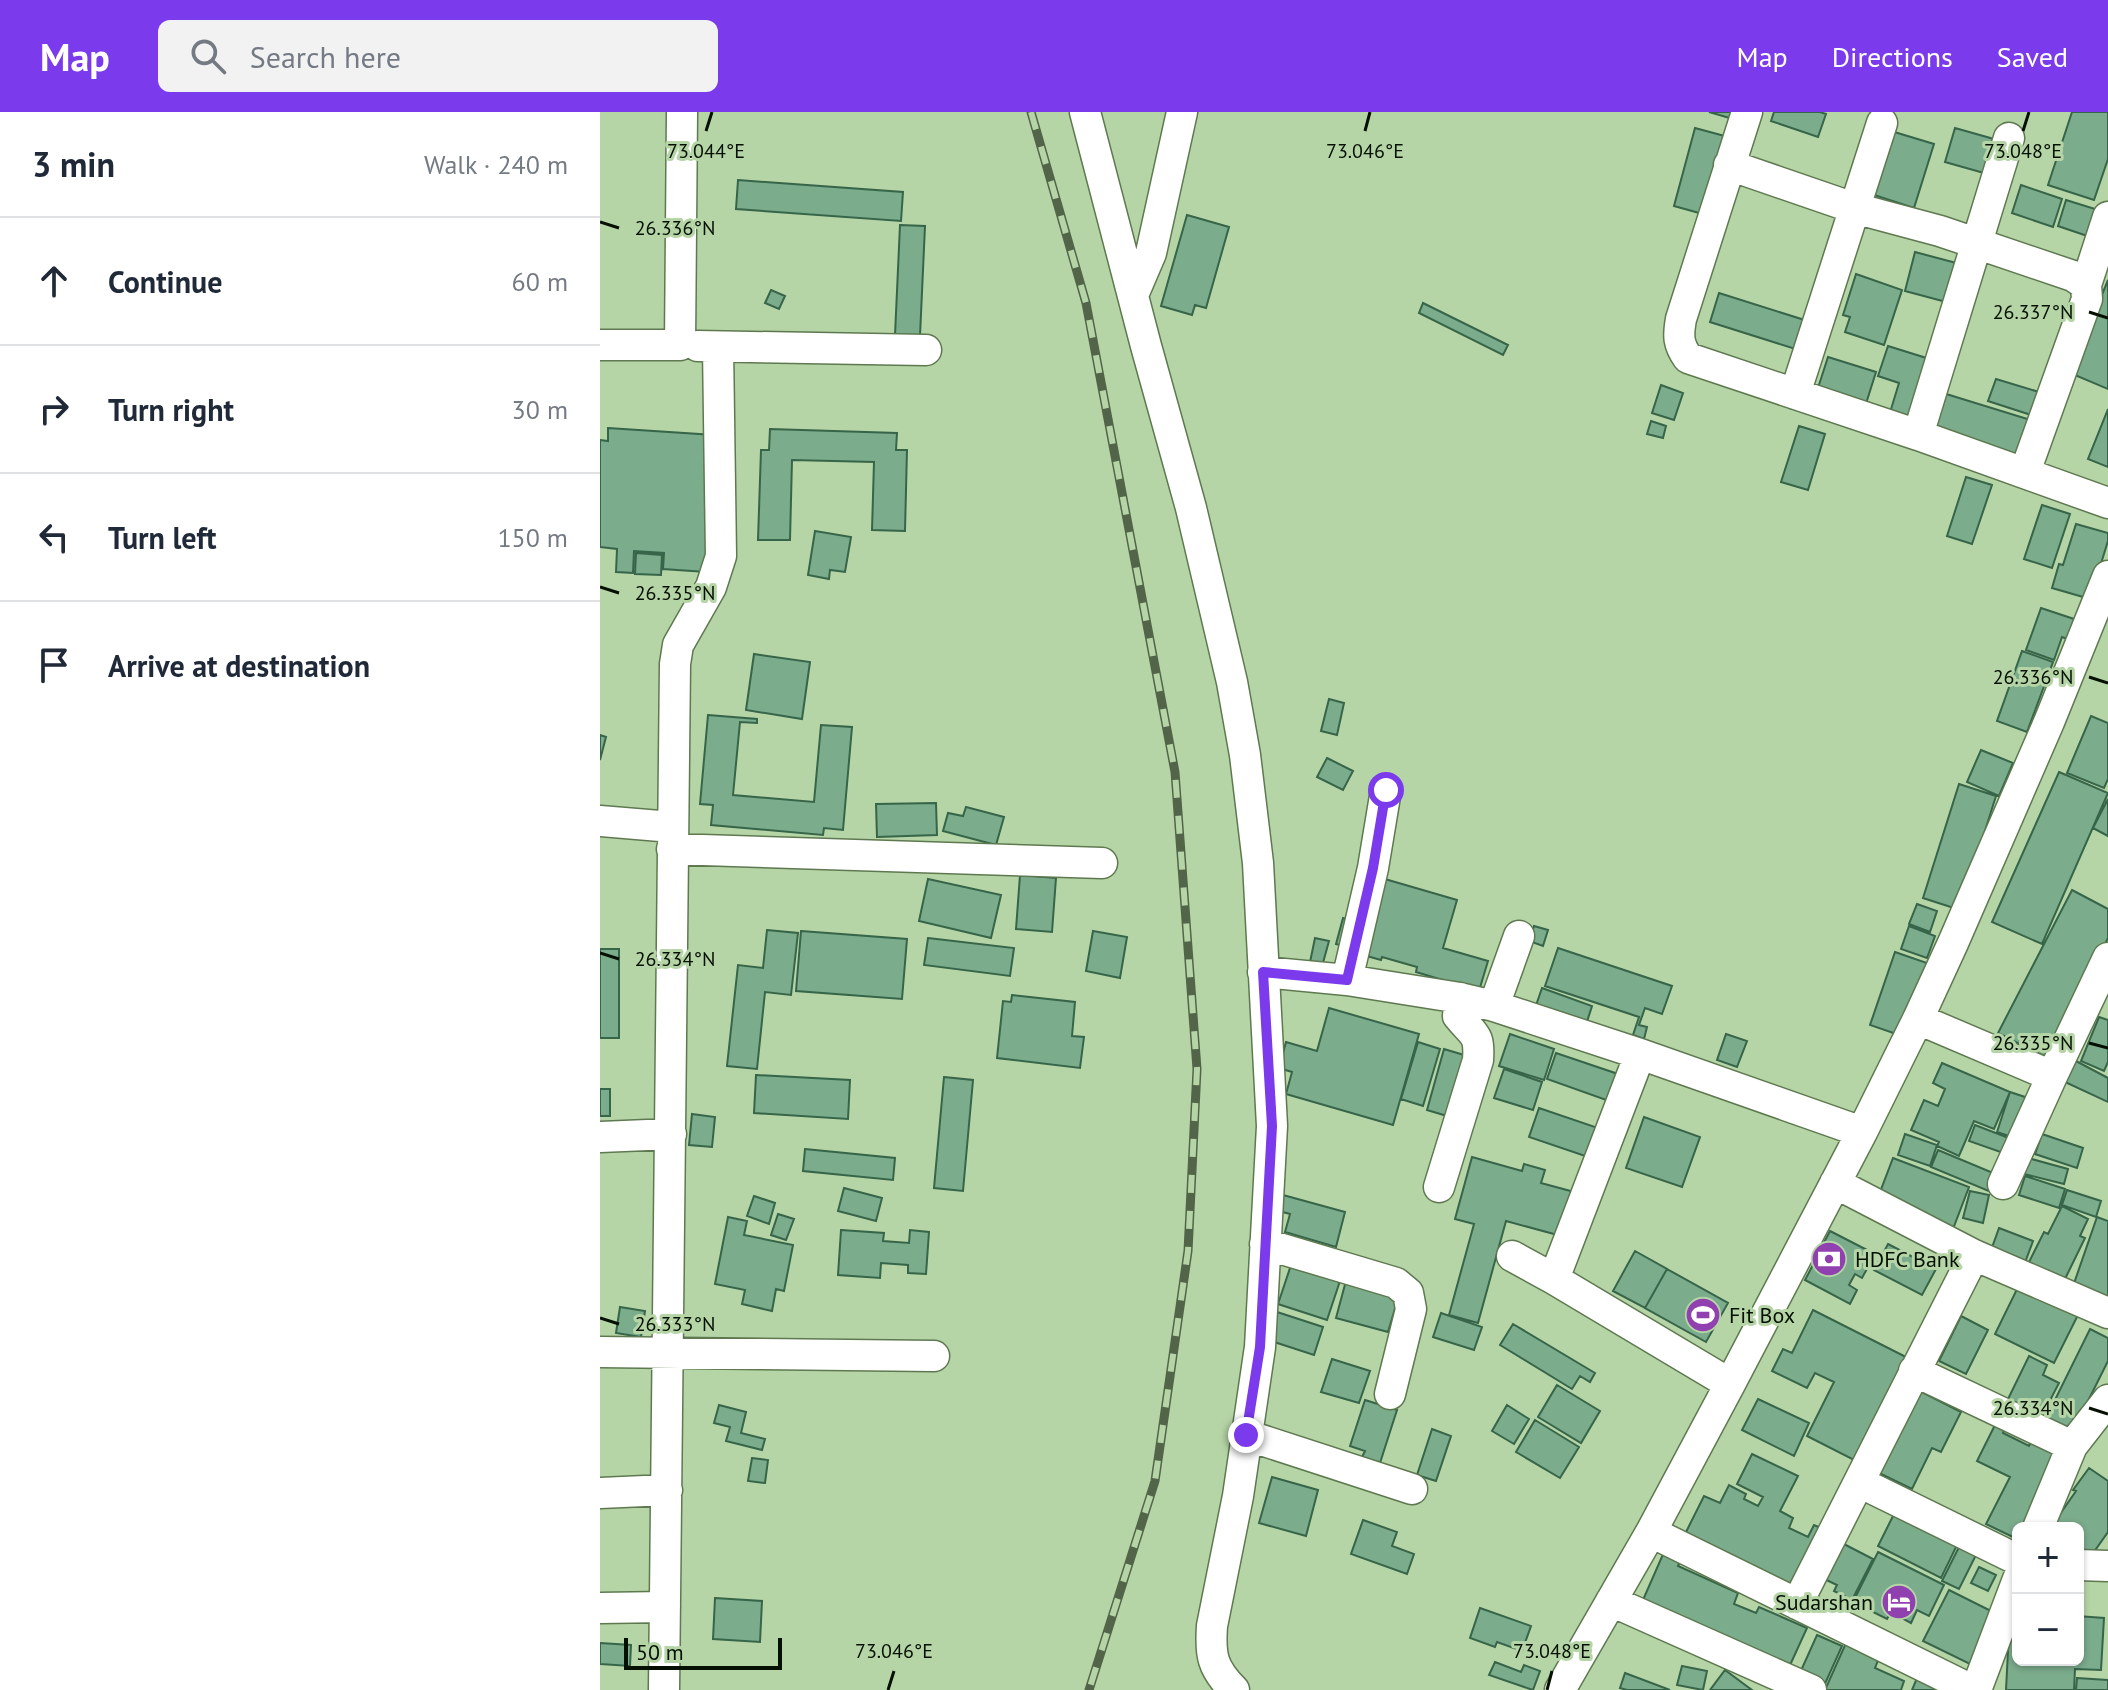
<!DOCTYPE html>
<meta charset="utf-8">
<style>
body{margin:0;font-family:"PT Sans",sans-serif;background:#f2f2f3;color:#1f2937}
.controls{position:absolute;right:24px;bottom:24px;display:grid;overflow:hidden;border-radius:12px;box-shadow:0 2px 6px #0004}
.controls button{width:72px;height:72px;display:grid;place-items:center;padding:0;border:0;border-bottom:2px solid #e0e1e3;background:#fff;color:#1f2937;font:40px sans-serif}
.scale{position:absolute;left:24px;bottom:20px;width:158px;box-sizing:border-box;padding-left:8px;border:4px solid #061002;border-top:0;font-size:22px;line-height:28px;white-space:nowrap;color:#061002;-webkit-text-stroke:6px #b6d5a7;paint-order:stroke}
.stop{position:absolute;width:24px;height:24px;margin:-18px;border:6px solid #7c3aed;border-radius:50%;background:#fff}
.stop.end{background:#7c3aed;border-color:#fff;box-shadow:0 2px 8px #0008}
.list{margin:0;padding:0;list-style:none}
h2{display:flex;justify-content:space-between;align-items:center;height:104px;margin:0;padding:0 32px;font-size:34px}
h2 small{font-size:26px;font-weight:400;color:#747a83}
.list li{display:grid;grid-template-columns:52px 1fr auto;gap:24px;align-items:center;box-sizing:border-box;height:128px;padding:0 32px;border-top:2px solid #e0e1e3}
.list b{display:block;font-size:30px;white-space:nowrap}
.list em{font-size:26px;font-style:normal;color:#747a83}
.icon{flex:none;width:44px;height:44px;fill:none;stroke:currentColor;stroke-width:2;stroke-linecap:round;stroke-linejoin:round}
.map{position:relative;flex:none;width:1508px;height:1578px;overflow:hidden}
header{display:flex;align-items:center;gap:48px;box-sizing:border-box;height:112px;padding:0 40px;background:#7c3aed;color:#fff}
header strong{font-size:38px}
nav{display:flex;gap:44px;margin-inline-start:auto;font-size:28px}
.search{width:560px;height:72px;background:#f2f2f3;display:flex;align-items:center;gap:20px;box-sizing:border-box;padding:0 28px;border-radius:12px;color:#747a83;font-size:30px}
main{display:flex}
aside{flex:1;background:#fff}
.map>svg:first-child{display:block}
</style>
<header>
<strong>Map</strong>
<div class="search"><svg class="icon" aria-label="search" viewBox="0 0 24 24"><circle cx="10" cy="10" r="6"/><path d="M15 15l6 6"/></svg>Search here</div>
<nav><a>Map</a><a>Directions</a><a>Saved</a></nav>
</header>
<main>
<aside>
<h2>3 min<small>Walk · 240 m</small></h2>
<ul class="list">
<li><svg class="icon" aria-label="ahead" viewBox="0 0 24 24"><path d="M12 20V5M6 11l6-6 6 6"/></svg><div><b>Continue</b></div><em>60 m</em></li>
<li><svg class="icon" aria-label="right" viewBox="0 0 24 24"><path d="M7 20v-9h11M14 6l5 5-5 5"/></svg><div><b>Turn right</b></div><em>30 m</em></li>
<li><svg class="icon" aria-label="left" viewBox="0 0 24 24"><path d="M17 20v-9H6M10 6l-5 5 5 5"/></svg><div><b>Turn left</b></div><em>150 m</em></li>
<li><svg class="icon" aria-label="arrive" viewBox="0 0 24 24"><path d="M6 21V4h12l-3 4 3 4H6"/></svg><div><b>Arrive at destination</b></div></li>
</ul>
</aside>
<div class="map">
<svg width="1508" height="1578" viewBox="0 0 1508 1578">
<rect width="100%" height="100%" fill="#b6d5a7"/>
<!-- building -->
<path fill="#7bac8c" stroke="#376549" stroke-width="2" d="M1109 0H1143L1140 9Z
M1174 0H1220L1226 2 1218 25 1171 9Z
M1472 0H1508V47L1494 88 1448 73Z
M1095 16 1132 26 1110 104 1074 94Z
M1355 16 1401 29 1391 63 1345 50Z
M1291 19 1334 32 1314 96 1271 82Z
M138 68 303 80 301 109 136 97Z
M1421 73 1462 87 1453 115 1412 101Z
M1466 88 1508 101 1502 129 1458 114Z
M587 103 629 115 606 196 595 193 592 203 561 194Z
M300 113 325 114 320 224 295 223Z
M1315 140 1360 152 1350 191 1305 179Z
M1256 162 1302 178 1284 233 1245 220 1250 205 1243 203Z
M1508 168V277L1470 261Z
M171 178 185 184 179 197 165 191Z
M1119 181 1214 211 1205 240 1110 210Z
M823 191 908 233 903 243 819 201Z
M1288 234 1336 249 1314 316 1288 307 1299 271 1278 264Z
M1228 245 1276 260 1264 298 1216 282Z
M1396 267 1439 280 1431 303 1388 289Z
M1061 273 1083 281 1074 308 1052 301Z
M1343 281 1434 309 1422 349 1331 321Z
M1508 297V355L1488 347Z
M1051 309 1066 314 1063 326 1047 322Z
M1199 314 1225 322 1208 378 1181 370Z
M8 316 114 323 106 460 63 457 64 441 34 439 33 461 16 460 17 437 0 435V328L8 329Z
M170 317 297 321 296 338H307L305 419 272 418 274 350 192 348 190 428H158L161 338H169Z
M1366 365 1392 373 1372 432 1347 424Z
M1442 393 1470 402 1452 456 1424 447Z
M1476 412 1508 421V429L1490 487 1452 476 1459 452 1463 453Z
M215 419 251 425 245 460 230 458 229 467 208 463Z
M36 441 62 443 61 463 35 462Z
M1441 496 1480 509 1473 529 1462 525 1454 548 1426 538Z
M1422 539 1453 550 1427 620 1397 609Z
M154 542 210 550 202 607 146 598Z
M729 587 744 591 737 623 721 619Z
M108 603 157 607V611L140 610 133 683 214 690 221 613 252 615 243 718 224 716 223 723 111 713 113 693 100 692Z
M1491 604 1508 611V667L1504 676 1467 661Z
M0 623 6 625 0 648Z
M1381 638 1413 651 1399 684 1367 670Z
M727 646 753 659 743 678 717 665Z
M1459 660 1508 681 1442 832 1392 810Z
M1359 672 1396 684 1360 798 1323 786Z
M1508 687V724L1493 716Z
M336 691 337 723 277 725 276 692Z
M366 695 404 705 396 733 343 719 348 701 363 704Z
M420 763 456 766 452 820 416 817Z
M778 765 857 788 843 836 888 849 879 879 816 860 817 855 782 845 781 848 756 841Z
M328 767 401 783 391 826 319 809Z
M1472 778 1508 797V826L1447 946 1398 921Z
M1317 792 1337 799 1330 820 1309 812Z
M743 806 758 810 751 836 736 832Z
M934 814 948 818 943 834 929 829Z
M1309 814 1335 824 1327 846 1301 837Z
M167 818 198 821 191 883 165 880 157 957 127 954 138 853 163 856Z
M201 819 307 827 302 887 196 879Z
M493 819 527 825 520 866 486 859Z
M328 826 414 836 410 864 324 853Z
M715 826 729 829 721 858 709 855Z
M958 836 1072 874 1062 902 1045 896 1039 913 1047 915 1044 927 1033 923 1039 905 945 874Z
M0 837H19V926H0Z
M1295 840 1327 851 1302 924 1270 913Z
M942 876 992 894 984 919 933 902Z
M412 883 475 890 472 924 484 925 480 956 397 946 403 889 411 890Z
M729 896 819 922 793 1013 686 982 692 960 679 956 686 930 717 939Z
M1499 905 1508 908V950L1504 959 1481 949Z
M910 922 954 937 944 968 899 954Z
M1126 922 1147 929 1137 955 1117 948Z
M818 930 840 937 823 994 801 987Z
M844 937 874 946 857 1007 827 998Z
M956 941 1018 962 1009 989 947 967Z
M1476 949 1508 966V990L1465 970Z
M1342 951 1410 980 1394 1017 1374 1009 1359 1044 1337 1034 1339 1030 1311 1018 1324 988 1338 994 1345 977 1333 971Z
M904 957 942 970 933 998 894 986Z
M156 963 250 968 248 1007 154 1001Z
M344 965 373 968 363 1079 334 1076Z
M0 977H10V1004H0Z
M1410 980 1431 987 1418 1027 1397 1020Z
M939 996 1001 1017 991 1046 929 1025Z
M92 1002 115 1005 112 1035 89 1033Z
M1044 1005 1100 1025 1082 1075 1026 1056Z
M1375 1013 1414 1028 1409 1043 1369 1029Z
M1305 1022 1337 1033 1330 1054 1298 1043Z
M1442 1022 1483 1036 1477 1056 1435 1042Z
M205 1037 295 1046 293 1068 203 1059Z
M1338 1038 1398 1063 1391 1080 1331 1055Z
M872 1045 922 1059 924 1052 945 1058 941 1071 978 1081 965 1125 906 1109 878 1211 849 1203 874 1112 855 1107Z
M1293 1046 1369 1075 1353 1117 1277 1088Z
M1428 1046 1468 1057 1464 1072 1424 1062Z
M1425 1064 1465 1077 1459 1096 1419 1083Z
M244 1076 282 1086 276 1109 238 1099Z
M1467 1078 1501 1089 1496 1105 1462 1093Z
M1370 1079 1389 1083 1383 1111 1363 1106Z
M683 1083 745 1100 736 1135 685 1120 690 1102 679 1099Z
M154 1084 175 1091 169 1112 147 1104Z
M1462 1094 1488 1107 1480 1124 1485 1126 1465 1167 1447 1158 1442 1166 1425 1158 1444 1120 1448 1122Z
M178 1102 194 1107 186 1128 171 1123Z
M128 1105 147 1109 144 1123 193 1133 184 1179 176 1177 172 1199 142 1192 145 1178 115 1172Z
M1497 1105 1508 1109V1188L1471 1180Z
M1399 1116 1433 1129 1423 1156 1389 1144Z
M241 1118 284 1121 283 1129 309 1131 310 1118 329 1120 326 1162 308 1161V1153L281 1151 280 1166 238 1163Z
M1230 1119 1271 1140 1264 1153 1268 1155 1262 1166 1255 1162 1249 1173 1257 1178 1250 1192 1205 1168 1215 1149 1219 1151 1225 1138 1221 1136Z
M1288 1132 1336 1157 1322 1183 1274 1158Z
M1035 1139 1067 1157 1045 1196 1013 1179Z
M691 1153 740 1169 727 1208 678 1192Z
M1067 1157 1128 1191 1106 1230 1045 1196Z
M747 1165 800 1180 788 1220 736 1206Z
M1419 1173 1478 1203 1454 1251 1395 1222Z
M20 1195 45 1199 41 1225 16 1221Z
M1213 1198 1306 1245 1254 1348 1207 1324 1234 1270 1215 1261 1207 1276 1172 1259 1183 1237 1192 1241Z
M674 1199 723 1215 714 1243 665 1227Z
M841 1201 882 1215 874 1238 833 1225Z
M1361 1204 1388 1218 1366 1262 1339 1249Z
M913 1212 995 1261 990 1270 980 1264 972 1277 900 1233Z
M1490 1217 1508 1226V1249L1473 1319 1446 1306Z
M1429 1244 1447 1253 1443 1263 1459 1271 1442 1304 1408 1287Z
M732 1247 770 1259 759 1291 721 1280Z
M957 1273 1000 1299 981 1331 938 1305Z
M1320 1279 1361 1300 1341 1340 1332 1336 1312 1377 1279 1361Z
M1158 1287 1209 1311 1194 1344 1142 1318Z
M765 1288 797 1298 780 1351 762 1345 765 1339 750 1334Z
M119 1293 146 1300 141 1321 165 1327 162 1338 126 1329 130 1315 114 1311Z
M907 1293 929 1307 914 1332 892 1319Z
M935 1308 979 1335 960 1366 916 1340Z
M1397 1309 1406 1314 1403 1321 1429 1334 1433 1326 1461 1340 1423 1416H1418L1417 1427 1386 1412 1410 1365 1377 1349Z
M832 1317 851 1324 836 1369 817 1363Z
M1152 1342 1198 1364 1180 1399 1193 1406 1189 1416 1208 1425 1214 1413 1221 1416 1192 1474 1085 1422 1104 1384 1120 1391 1129 1373 1146 1382 1144 1387 1158 1394 1163 1385 1137 1372Z
M152 1346 168 1348 165 1371 148 1369Z
M1489 1356 1508 1369V1420L1491 1444 1478 1434V1416L1451 1415 1476 1379 1473 1378Z
M672 1365 718 1378 706 1424 659 1411Z
M1295 1400 1358 1431 1341 1466 1278 1434Z
M763 1408 797 1420 792 1434 814 1442 807 1462 751 1442Z
M1238 1429 1273 1447 1252 1488 1234 1479 1237 1473 1220 1465Z
M1360 1433 1377 1441 1359 1477 1342 1469Z
M1064 1440 1081 1447 1078 1454 1138 1481 1134 1492 1156 1501 1159 1495 1207 1516 1186 1562 1039 1497Z
M1278 1440 1344 1473 1329 1504 1317 1498 1311 1511 1291 1500 1287 1507 1253 1490Z
M1379 1455 1396 1463 1388 1479 1371 1471Z
M1349 1478 1397 1502 1372 1553 1323 1529Z
M115 1486 162 1489 160 1530 113 1527Z
M880 1496 931 1514 922 1539 897 1530 895 1535 870 1526Z
M1410 1500H1418V1548H1478V1504L1504 1506 1501 1558 1475 1557 1474 1578H1406Z
M1217 1523 1242 1534 1224 1574 1199 1563Z
M0 1531 31 1533 30 1554 0 1552Z
M1246 1531 1279 1546 1275 1556 1304 1569 1301 1578H1225Z
M895 1550 921 1560 924 1553 940 1559 933 1578 889 1563Z
M1082 1554 1107 1559 1103 1578 1077 1573Z
M1125 1558 1152 1578H1110Z
M1025 1561 1070 1578H1027L1020 1576Z
M1317 1566 1338 1578H1312Z
M1477 1566 1508 1568V1578H1476Z"/>
<g fill="none" stroke-linecap="round" stroke-linejoin="round">
<defs>
<path id="minor" d="M485 0 546 234 591 396 632 570 645 643 658 751 672 1014 660 1235 638 1384 612 1514C610 1543 612 1556 634 1578
M1147 0 1081 207C1078 224 1078 232 1088 246L1318 323
M1409 26 1318 323 1508 391
M1129 53 1254 96 1340 119 1473 164 1486 173 1487 187 1425 360
M1486 173 1508 105
M533 183 551 141 582 0
M0 233H80L82 0
M98 234 326 238
M1195 282 1282 11
M0 709 72 715
M72 737 502 751
M663 860 747 868 860 886 894 894 1040 942 1262 1020
M747 868 773 756 786 678
M894 894 919 824
M1318 907 1452 964 1508 846
M0 1025 71 1022
M1235 1071 1374 1143 1508 1201
M1403 1072 1452 964
M839 1075 878 948C880 921 874 924 858 904L860 886
M665 1132 796 1171 808 1181 811 1197 790 1282
M912 1144 954 1167 1040 942
M954 1167 1130 1272
M0 1240 334 1244
M1314 1259 1472 1334
M646 1323 812 1377
M1259 1370 1418 1448
M0 1381 67 1378
M1438 1416 1472 1334 1508 1288
M1051 1420 1372 1578
M1478 1453 1508 1454
M1011 1489 1211 1578
M1197 1492 1374 1143
M0 1496 65 1495
M64 1578 75 552 78 533 111 475 121 444 118 235
M960 1578 1051 1420 1130 1272 1262 1020 1318 907 1353 831 1449 610 1508 464
M1376 1578 1418 1467"/>
</defs>
<!-- minor casing -->
<use href="#minor" stroke="#5e7950" stroke-width="33"/>
<!-- minor -->
<use href="#minor" stroke="#fff" stroke-width="30"/>
<defs>
<path id="rail" d="M431 0 486 191 575 660 597 957 588 1139 555 1369 489 1578"/>
</defs>
<!-- rail casing -->
<use href="#rail" stroke="#526549" stroke-width="9"/>
<!-- rail -->
<use href="#rail" stroke="#b6d5a7" stroke-width="6" stroke-dasharray="18" stroke-linecap="butt"/>
</g>
<g fill="none" stroke-linecap="round" stroke-linejoin="round">
<!-- route -->
<path stroke="#7c3aed" stroke-width="10" d="M646 1323 660 1235 672 1014 663 860 747 868 773 756 786 678"/>
</g>
<!-- ticks -->
<path fill="none" stroke="#061002" stroke-width="3" d="M106 19 112 0M765 19 770 0M1423 19 1429 0M0 110 19 116M1489 200 1508 206M0 475 19 481M1489 565 1508 571M0 841 19 847M1489 931 1508 936M0 1206 19 1212M1489 1296 1508 1302M288 1578 294 1559M947 1578 952 1559"/>
<!-- icons -->
<defs>
<symbol id="bank-disc" viewBox="-11 -11 22 22"><circle r="9.5" fill="#9140af" stroke="#b6d5a7"/><path d="M-6-4H6V4H-6ZM0-2.3a2.3 2.3 0 1 0 0 4.6a2.3 2.3 0 1 0 0-4.6Z" fill="#fff"/></symbol>
<symbol id="stadium-disc" viewBox="-11 -11 22 22"><circle r="9.5" fill="#9140af" stroke="#b6d5a7"/><path d="M0-5a6.5 5 0 1 0 0 10a6.5 5 0 1 0 0-10ZM-3.5-1.8h7v3.6h-7Z" fill="#fff"/></symbol>
<symbol id="hotel-disc" viewBox="-11 -11 22 22"><circle r="9.5" fill="#9140af" stroke="#b6d5a7"/><path d="M-6-4.5h1.5V1H6V5H4.5V3h-9V5H-6ZM-4 0a1.8 1.8 0 1 1 3.6 0ZM.5 0V-2.5h3Q6-2.5 6 0Z" fill="#fff"/></symbol>
</defs>
<g fill-rule="evenodd">
<use href="#bank-disc" x="1209" y="1127" width="40" height="40"/>
<use href="#stadium-disc" x="1083" y="1183" width="40" height="40"/>
<use href="#hotel-disc" x="1279" y="1470" width="40" height="40"/>
</g>
<g text-anchor="middle" stroke-width="6" stroke-linejoin="round" paint-order="stroke">
<!-- poi labels -->
<g font-size="22" fill="#061002" stroke="#b6d5a7" text-anchor="start">
<text x="1255" y="1155">HDFC Bank</text>
<text x="1129" y="1211">Fit Box</text>
<text x="1273" y="1498" text-anchor="end">Sudarshan</text>
</g>
</g>
<g font-size="20" text-anchor="middle" fill="#061002" stroke="#b6d5a7" stroke-width="6" stroke-linejoin="round" paint-order="stroke">
<text x="106" y="46">73.044°E</text>
<text x="765" y="46">73.046°E</text>
<text x="1423" y="46">73.048°E</text>
<text x="75" y="123">26.336°N</text>
<text x="1433" y="207">26.337°N</text>
<text x="75" y="488">26.335°N</text>
<text x="1433" y="572">26.336°N</text>
<text x="75" y="854">26.334°N</text>
<text x="1433" y="938">26.335°N</text>
<text x="75" y="1219">26.333°N</text>
<text x="1433" y="1303">26.334°N</text>
<text x="294" y="1546">73.046°E</text>
<text x="952" y="1546">73.048°E</text>
</g>
</svg>
<div class="controls">
<button>+</button>
<button>−</button>
</div>
<div class="scale">50 m</div>
<div class="stop" style="left:786px;top:678px"></div>
<div class="stop end" style="left:646px;top:1323px"></div>
</div>
</main>
